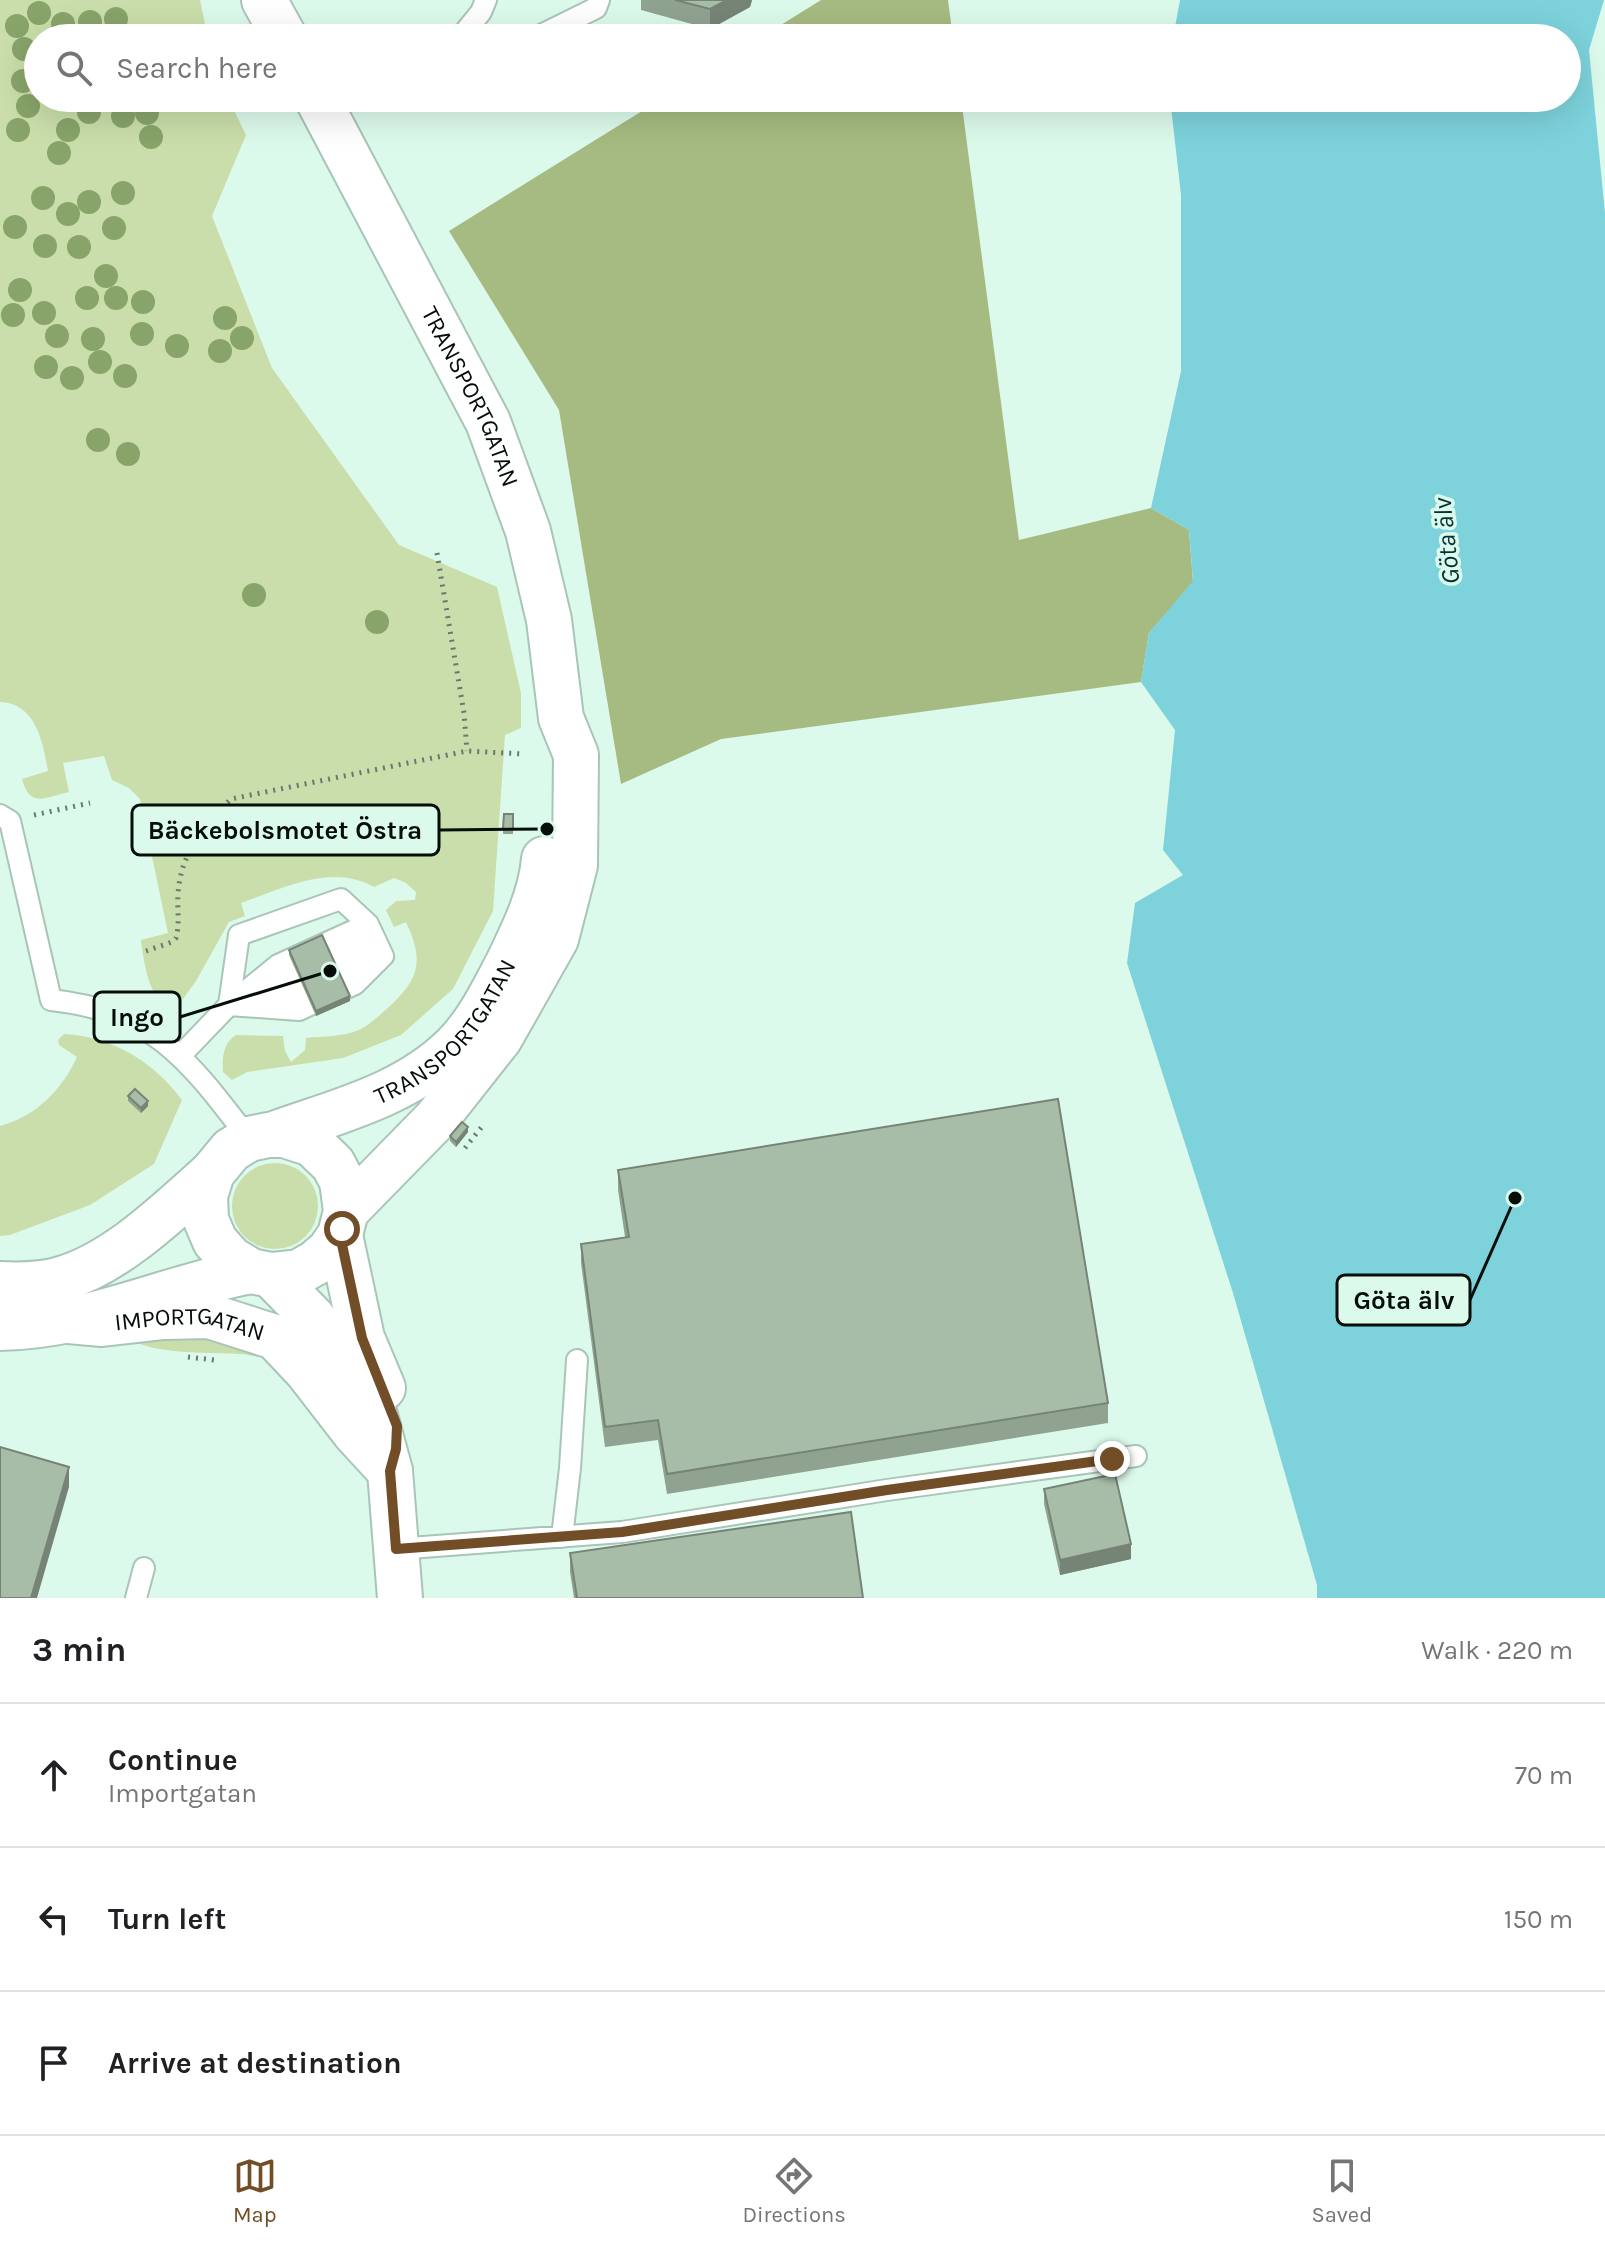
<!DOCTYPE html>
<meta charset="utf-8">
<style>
body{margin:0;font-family:Karla,sans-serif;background:#f6f6f6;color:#202124}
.stop{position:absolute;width:24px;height:24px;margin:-18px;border:6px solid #714e27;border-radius:50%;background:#fff}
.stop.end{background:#714e27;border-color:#fff;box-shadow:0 2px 8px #0008}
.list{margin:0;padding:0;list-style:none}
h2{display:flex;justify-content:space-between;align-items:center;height:104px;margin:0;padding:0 32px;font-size:34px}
h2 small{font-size:26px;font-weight:400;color:#757577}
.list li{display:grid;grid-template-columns:52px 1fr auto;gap:24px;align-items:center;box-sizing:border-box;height:144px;padding:0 32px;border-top:2px solid #e0e0e0}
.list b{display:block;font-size:30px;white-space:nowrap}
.list p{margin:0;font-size:26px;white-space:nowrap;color:#757577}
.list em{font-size:26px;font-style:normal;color:#757577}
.icon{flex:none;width:44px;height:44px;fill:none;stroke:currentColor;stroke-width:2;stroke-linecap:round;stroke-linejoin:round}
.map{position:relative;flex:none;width:1605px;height:1598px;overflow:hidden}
.search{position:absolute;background:#fff;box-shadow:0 8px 32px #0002;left:24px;right:24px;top:24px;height:88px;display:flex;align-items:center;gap:20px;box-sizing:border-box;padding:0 28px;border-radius:44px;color:#757577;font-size:30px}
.sheet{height:536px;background:#fff}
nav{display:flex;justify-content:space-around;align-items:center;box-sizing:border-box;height:112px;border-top:2px solid #e0e0e0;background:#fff;font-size:22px;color:#757577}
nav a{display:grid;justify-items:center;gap:4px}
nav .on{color:#714e27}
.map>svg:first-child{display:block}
</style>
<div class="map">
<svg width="1605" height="1598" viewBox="0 0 1605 1598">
<rect width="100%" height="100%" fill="#dcfaeb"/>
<!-- green -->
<path fill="#c9deaa" d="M0 0H200L208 38H38V98H228L246 135 212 216 272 368 399 545 497 587 521 693V728L505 735 493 911 453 989 401 1035 343 1058 247 1072 232 1080 223 1072C222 1057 223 1043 236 1035L283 1036 285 1051 291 1062 305 1050 306 1038C324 1036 345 1037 361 1029 372 1023 382 1013 391 1005 421 977 423 959 406 922L394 927 386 910 396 901 415 900 416 892 406 883 394 878 374 887C331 863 284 888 241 903L245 916 229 922 196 981 180 1003 169 1009C148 996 144 963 141 940L168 933 140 799 129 788 112 780 104 756 63 763 69 792C45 797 30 809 22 779L48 771C43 742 36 703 0 702Z
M64 1034C113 1037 153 1061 182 1100L154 1164 90 1205 10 1235 0 1236V1126C35 1117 62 1090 77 1057L59 1045 58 1040Z
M232 1206a43 43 0 1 1 86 0a43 43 0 1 1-86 0Z
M189 1328 266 1357C257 1358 249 1354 240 1354 218 1353 146 1354 133 1339Z"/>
<!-- forest -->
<path fill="#a5bb81" d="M821 0H948L953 38H760Z
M663 98H961L1019 540 1151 508 1189 530 1193 582 1149 633 1141 682 721 739 621 784 559 410 449 231Z"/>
<!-- water -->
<path fill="#7dd2db" d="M1180 0H1604L1589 50 1605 213V1598H1317V1585L1233 1293 1127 963 1135 903 1183 875 1163 850 1175 730 1141 682 1149 633 1193 581 1189 530 1151 508 1181 371V195L1170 98H1567V38H1173Z"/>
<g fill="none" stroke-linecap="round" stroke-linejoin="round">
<defs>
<path id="service" d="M460 38 481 12 486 0
M535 38 596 8 599 0
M0 815 10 821 51 1000C154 1011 190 1062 249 1139
M341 899 368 924 383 956 355 984 299 1010 229 1005 239 935Z
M255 994 376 941
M269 1000 292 996 373 960
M180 1056 229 1005 278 965 368 924
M562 1537 570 1468 577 1360
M396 1549 622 1532 887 1490 1136 1456
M136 1598 144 1568"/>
<g id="tertiary">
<path d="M264 0 285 38"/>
<path id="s1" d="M317 98 488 422 528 531 549 620 561 718 576 755 575 865 556 939 500 1038 436 1119 346 1211 340 1235 329 1251 315 1263 299 1272 271 1275 251 1271 231 1259 215 1241 206 1220 205 1196 212 1173 231 1150 249 1139 268 1135H284L312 1144 333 1164 342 1181 346 1211"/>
<path id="s2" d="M274 1134C338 1111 406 1095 455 1046 478 1023 493 991 508 963 524 930 541 895 544 859"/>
<path d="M340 1235 362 1338 383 1388"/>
<path d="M271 1275 313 1318 371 1401 390 1471 400 1598"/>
<path d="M0 1284C21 1285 41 1285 61 1279 117 1263 169 1211 212 1173"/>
<path id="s3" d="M69 1321 102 1324 164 1317 209 1316 275 1337 307 1371 355 1433 390 1471"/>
<path d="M0 1328C87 1327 167 1287 251 1271"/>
</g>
</defs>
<!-- service casing -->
<use href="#service" stroke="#a8c5b7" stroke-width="24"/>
<!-- tertiary casing -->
<use href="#tertiary" stroke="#a8c5b7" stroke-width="48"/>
<!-- path -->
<path stroke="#677970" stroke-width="5" stroke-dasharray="2 6" stroke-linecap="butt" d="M437 553 464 713 467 751
M34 815 90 803
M146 951 172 942 176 938C180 924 177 909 178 895 180 855 203 825 231 799L467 751 524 754
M465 1148 484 1124
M188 1357 214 1360"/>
<!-- service -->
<use href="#service" stroke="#fff" stroke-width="20"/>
<!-- tertiary -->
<use href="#tertiary" stroke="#fff" stroke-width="44"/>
</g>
<!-- trees -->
<g fill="#88a46a">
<circle cx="39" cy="13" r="12"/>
<circle cx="116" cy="19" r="12"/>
<circle cx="90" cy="22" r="12"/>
<circle cx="63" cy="24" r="12"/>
<circle cx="17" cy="26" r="12"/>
<circle cx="24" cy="49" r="12"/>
<circle cx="23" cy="81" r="12"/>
<circle cx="28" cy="106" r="12"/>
<circle cx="89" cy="112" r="12"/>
<circle cx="147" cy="113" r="12"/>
<circle cx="123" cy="116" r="12"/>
<circle cx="18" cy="130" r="12"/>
<circle cx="68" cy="130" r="12"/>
<circle cx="151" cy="137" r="12"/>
<circle cx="59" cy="153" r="12"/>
<circle cx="123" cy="193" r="12"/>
<circle cx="43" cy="198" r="12"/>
<circle cx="89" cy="202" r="12"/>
<circle cx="68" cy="214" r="12"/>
<circle cx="15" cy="227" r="12"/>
<circle cx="114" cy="228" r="12"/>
<circle cx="45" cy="246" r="12"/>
<circle cx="79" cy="247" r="12"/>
<circle cx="106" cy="276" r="12"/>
<circle cx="20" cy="290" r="12"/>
<circle cx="87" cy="298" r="12"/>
<circle cx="116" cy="298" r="12"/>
<circle cx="143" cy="302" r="12"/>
<circle cx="44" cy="313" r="12"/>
<circle cx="13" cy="315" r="12"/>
<circle cx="225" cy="318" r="12"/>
<circle cx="142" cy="334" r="12"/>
<circle cx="57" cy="336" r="12"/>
<circle cx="242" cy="338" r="12"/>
<circle cx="93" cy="339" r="12"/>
<circle cx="177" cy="346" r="12"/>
<circle cx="220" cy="351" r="12"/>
<circle cx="100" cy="362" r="12"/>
<circle cx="46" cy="367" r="12"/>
<circle cx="125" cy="376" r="12"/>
<circle cx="72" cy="378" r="12"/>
<circle cx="98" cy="440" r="12"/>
<circle cx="128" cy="454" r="12"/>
<circle cx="254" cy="595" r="12"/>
<circle cx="377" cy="622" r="12"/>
</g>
<!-- wall -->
<path fill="#90a390" d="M641 0H752L750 7 710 29 641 10Z
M504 814H513V834H503Z
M289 950 350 1001 316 1016 289 955Z
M128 1096 148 1106 141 1113 128 1101Z
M468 1132 456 1147 450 1141V1136Z
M618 1170 1108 1403V1423L667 1494 658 1440 605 1447 581 1263V1244L625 1237 618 1190Z
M1044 1489 1131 1559 1060 1575 1044 1504Z
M570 1553 863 1598H574L570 1572Z"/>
<!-- shaded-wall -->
<path fill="#768476" d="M727 0H752L750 7 710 29V9Z
M350 996V1001L316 1016V1011Z
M148 1101V1106L141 1113V1108Z
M468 1127V1132L456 1147V1142Z
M69 1467V1487L37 1598H31Z
M1131 1544V1559L1060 1575V1560Z"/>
<!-- building -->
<path fill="#a8bda8" stroke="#768476" stroke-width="2" d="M675 0H727L710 9Z
M504 814H513V829H503Z
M322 935 350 996 316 1011 289 950Z
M135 1089 148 1101 141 1108 128 1096Z
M1058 1099 1108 1403 667 1474 658 1420 605 1427 581 1244 629 1237 618 1170Z
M462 1122 468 1127 456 1142 450 1136Z
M0 1447 69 1467 31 1598H0Z
M1115 1474 1131 1544 1060 1560 1044 1489Z
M851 1512 863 1598H577L570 1553Z"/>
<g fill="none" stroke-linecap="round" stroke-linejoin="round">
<!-- route -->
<path stroke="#714e27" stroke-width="10" d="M342 1229 340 1235 362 1338 397 1426 396 1449 390 1471 396 1549 622 1532 887 1490 1112 1459"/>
</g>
<g text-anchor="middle" stroke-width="7" stroke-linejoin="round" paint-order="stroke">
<!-- street labels -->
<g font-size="24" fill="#050e09" stroke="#dcfaeb">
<text dy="8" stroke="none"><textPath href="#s1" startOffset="336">TRANSPORTGATAN</textPath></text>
<text dy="8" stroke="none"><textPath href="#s2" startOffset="206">TRANSPORTGATAN</textPath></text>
<text dy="8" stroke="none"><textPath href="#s3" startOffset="122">IMPORTGATAN</textPath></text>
</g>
<!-- water labels -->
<g font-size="26" font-style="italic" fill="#053034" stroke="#dcfaeb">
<text transform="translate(1446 541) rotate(-96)" y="9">Göta älv</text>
</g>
</g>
<!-- callouts -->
<path fill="none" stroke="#050e09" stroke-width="3" d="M547 829L439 830M330 971L180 1017M1515 1198L1470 1300"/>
<g fill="#050e09" stroke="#dcfaeb" stroke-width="3">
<circle cx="547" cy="829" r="8"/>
<circle cx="330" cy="971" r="8"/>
<circle cx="1515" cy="1198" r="8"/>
</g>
<g fill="#dcfaeb" stroke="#050e09" stroke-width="3">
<rect x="132" y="805" width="307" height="50" rx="8"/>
<rect x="94" y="992" width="86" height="50" rx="8"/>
<rect x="1337" y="1275" width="133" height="50" rx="8"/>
</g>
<g font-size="26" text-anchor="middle" font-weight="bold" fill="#050e09">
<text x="285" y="839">Bäckebolsmotet Östra</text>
<text x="137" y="1026">Ingo</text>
<text x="1404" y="1309">Göta älv</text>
</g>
</svg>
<div class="stop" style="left:342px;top:1229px"></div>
<div class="stop end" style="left:1112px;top:1459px"></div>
<div class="search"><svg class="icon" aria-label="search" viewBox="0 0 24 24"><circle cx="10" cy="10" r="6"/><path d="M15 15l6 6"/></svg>Search here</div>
</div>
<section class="sheet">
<h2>3 min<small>Walk · 220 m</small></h2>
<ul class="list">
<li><svg class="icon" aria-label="ahead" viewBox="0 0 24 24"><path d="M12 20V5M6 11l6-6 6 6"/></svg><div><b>Continue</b><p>Importgatan</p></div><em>70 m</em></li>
<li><svg class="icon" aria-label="left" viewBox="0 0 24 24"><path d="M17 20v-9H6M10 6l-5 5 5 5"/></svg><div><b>Turn left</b></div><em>150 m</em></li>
<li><svg class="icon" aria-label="arrive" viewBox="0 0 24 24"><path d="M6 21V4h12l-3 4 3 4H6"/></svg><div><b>Arrive at destination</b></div></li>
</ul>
</section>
<nav>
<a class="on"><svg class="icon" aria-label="map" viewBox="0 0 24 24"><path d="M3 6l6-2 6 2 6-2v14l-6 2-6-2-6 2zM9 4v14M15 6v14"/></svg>Map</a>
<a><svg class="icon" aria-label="directions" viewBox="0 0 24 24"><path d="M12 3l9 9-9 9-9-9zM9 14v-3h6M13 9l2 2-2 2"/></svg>Directions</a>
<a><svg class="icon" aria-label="saved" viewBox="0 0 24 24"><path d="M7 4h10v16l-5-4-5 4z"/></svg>Saved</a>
</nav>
